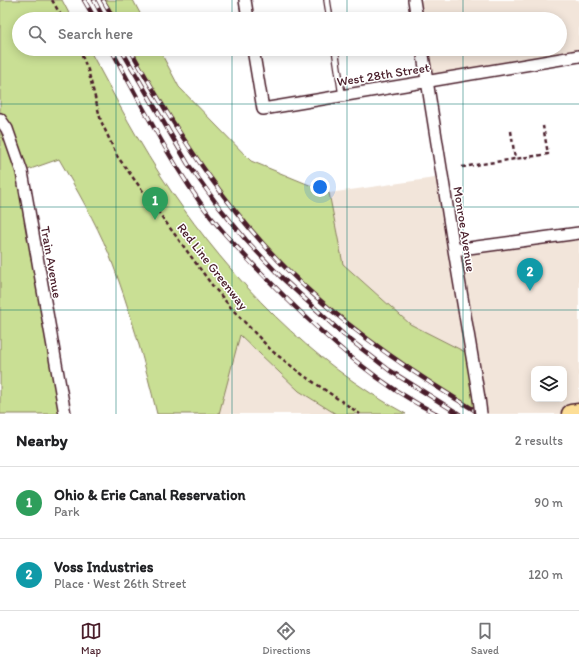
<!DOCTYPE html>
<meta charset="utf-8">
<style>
body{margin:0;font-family:Itim,sans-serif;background:#f6f6f6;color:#202124}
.controls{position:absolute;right:12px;bottom:12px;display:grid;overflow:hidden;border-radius:8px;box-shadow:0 2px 10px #0003}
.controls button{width:36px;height:36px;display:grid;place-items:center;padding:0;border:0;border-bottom:1px solid #e0e0e0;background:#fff;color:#202124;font:20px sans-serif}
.you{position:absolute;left:320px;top:187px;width:14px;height:14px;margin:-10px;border:3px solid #fff;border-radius:50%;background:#1a73e8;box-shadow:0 0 0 6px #1a73e833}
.badge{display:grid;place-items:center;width:26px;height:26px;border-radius:50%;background:#4a1f2b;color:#fff;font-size:13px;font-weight:700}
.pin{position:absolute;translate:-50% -33px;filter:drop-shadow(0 1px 2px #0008)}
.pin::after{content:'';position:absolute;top:21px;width:14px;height:12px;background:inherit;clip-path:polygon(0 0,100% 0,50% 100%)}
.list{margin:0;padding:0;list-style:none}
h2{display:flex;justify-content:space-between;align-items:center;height:52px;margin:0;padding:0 16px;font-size:17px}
h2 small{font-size:13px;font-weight:400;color:#757577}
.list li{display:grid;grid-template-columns:26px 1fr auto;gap:12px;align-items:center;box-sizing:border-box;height:72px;padding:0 16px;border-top:1px solid #e0e0e0}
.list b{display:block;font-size:15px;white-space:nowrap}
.list p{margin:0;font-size:13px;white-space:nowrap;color:#757577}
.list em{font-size:13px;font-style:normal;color:#757577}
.icon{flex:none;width:22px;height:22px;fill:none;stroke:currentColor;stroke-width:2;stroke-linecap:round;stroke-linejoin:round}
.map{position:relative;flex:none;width:579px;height:414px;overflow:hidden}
.search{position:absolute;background:#fff;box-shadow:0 2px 10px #0003;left:12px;right:12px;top:12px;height:44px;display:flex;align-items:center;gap:10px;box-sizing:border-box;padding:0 14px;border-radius:22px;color:#757577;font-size:15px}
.sheet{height:196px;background:#fff}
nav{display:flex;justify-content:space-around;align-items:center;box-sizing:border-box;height:56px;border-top:1px solid #e0e0e0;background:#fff;font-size:11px;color:#757577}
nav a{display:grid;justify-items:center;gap:2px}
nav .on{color:#4a1f2b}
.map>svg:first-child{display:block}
</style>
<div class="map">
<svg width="579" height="414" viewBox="0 0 579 414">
<rect width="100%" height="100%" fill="#fff"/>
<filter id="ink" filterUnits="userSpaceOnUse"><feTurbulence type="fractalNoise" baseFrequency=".025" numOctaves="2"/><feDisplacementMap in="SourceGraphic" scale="8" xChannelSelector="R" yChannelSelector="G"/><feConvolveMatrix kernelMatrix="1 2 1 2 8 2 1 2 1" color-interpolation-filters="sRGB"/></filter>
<g filter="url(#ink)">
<!-- built -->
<path fill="#f2e5da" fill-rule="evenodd" d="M414 0H579V56L427 81 422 49H560V19H417Z
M442 177 455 248 579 231V414H481L471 355 410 324 343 264 329 193ZM534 369H564V399H534Z
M239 335 299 391 336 414H219Z"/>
<!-- green -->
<path fill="#c9df94" stroke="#8a7f60" d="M0 0H62L72 19H19V49H89C115 97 140 146 171 191 231 279 311 363 406 414H336L299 391 240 335 219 414H157C144 360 129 306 109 254 95 221 77 190 59 159L22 172 65 414H0Z
M103 0H133L143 19H114Z
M130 49H159L179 87 251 161 329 193 343 264 410 324 471 355 481 414C422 379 364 341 313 295 237 225 180 139 130 49Z"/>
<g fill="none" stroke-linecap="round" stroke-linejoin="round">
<defs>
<path id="lane" d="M327 0 330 19
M335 49 342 95"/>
<path id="street" d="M245 0 248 19
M414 0 417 19
M253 49 263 109 579 56
M422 49 454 250 479 398
M0 119 7 129 22 172 65 414
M454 250 579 233"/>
<path id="primary" d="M571 414 579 413"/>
</defs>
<!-- lane casing -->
<use href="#lane" stroke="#4a1f2b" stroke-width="8"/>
<!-- street casing -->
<use href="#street" stroke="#4a1f2b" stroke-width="14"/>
<!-- primary casing -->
<use href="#primary" stroke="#4a1f2b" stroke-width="21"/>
<!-- path -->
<path stroke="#4a1f2b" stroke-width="2.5" stroke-dasharray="4 3" stroke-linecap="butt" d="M52 0 63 19
M79 49 88 70 101 121 117 156 212 285 233 310 272 351 303 375 360 414
M511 131 515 159
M462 167 548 154 543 126"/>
<!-- lane -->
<use href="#lane" stroke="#fff" stroke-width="5.5"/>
<!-- street -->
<use href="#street" stroke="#fff" stroke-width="11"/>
<!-- primary -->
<use href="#primary" stroke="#fdde96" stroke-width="18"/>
<defs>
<path id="rail" d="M84 0 95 19
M94 0 104 19
M103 0 114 19
M111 49C142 105 171 164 210 216 233 245 260 272 286 298 331 342 380 386 437 414
M121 49 188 164 219 207 246 240 280 276 344 335 389 370 459 414
M130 49C180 139 237 226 314 295 365 341 422 379 481 414"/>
</defs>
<!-- rail casing -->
<use href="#rail" stroke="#4a1f2b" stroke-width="4.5"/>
<!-- rail -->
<use href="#rail" stroke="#fff" stroke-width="3" stroke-dasharray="9" stroke-linecap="butt"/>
<defs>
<path id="street-bridge" d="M479 398 481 414"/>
</defs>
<!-- street-bridge casing -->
<use href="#street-bridge" stroke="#4a1f2b" stroke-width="14" stroke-linecap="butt"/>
<!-- street-bridge -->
<use href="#street-bridge" stroke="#fff" stroke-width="11"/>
</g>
</g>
<!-- grid -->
<path fill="none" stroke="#0f766e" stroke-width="1" stroke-opacity="0.55" d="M116 0V19M232 0V19M347 0V19M463 0V19M116 49V414M232 49V414M347 49V414M463 49V414M0 104H579M0 207H579M0 310H579"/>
<g text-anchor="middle" stroke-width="3" stroke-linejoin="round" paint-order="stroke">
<!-- street labels -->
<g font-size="13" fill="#4a1f2b" stroke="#fff">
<text transform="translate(383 74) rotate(-9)" y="5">West 28th Street</text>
<text transform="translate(465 229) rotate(81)" y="5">Monroe Avenue</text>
<text transform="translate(52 262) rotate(80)" y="5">Train Avenue</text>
<text transform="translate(213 266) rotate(52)" y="5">Red Line Greenway</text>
</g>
</g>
</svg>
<div class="controls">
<button><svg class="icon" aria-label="layers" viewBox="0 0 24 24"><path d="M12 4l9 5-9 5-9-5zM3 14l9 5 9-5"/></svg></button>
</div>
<div class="you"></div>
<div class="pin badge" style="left:155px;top:220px;background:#2e9e5b">1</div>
<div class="pin badge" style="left:530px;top:291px;background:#0f9aa8">2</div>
<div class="search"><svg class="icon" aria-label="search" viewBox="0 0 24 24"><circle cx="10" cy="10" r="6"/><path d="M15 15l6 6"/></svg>Search here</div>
</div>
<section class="sheet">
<h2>Nearby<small>2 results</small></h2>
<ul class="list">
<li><span class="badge" style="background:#2e9e5b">1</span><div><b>Ohio &amp; Erie Canal Reservation</b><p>Park</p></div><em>90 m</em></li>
<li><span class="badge" style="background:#0f9aa8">2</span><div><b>Voss Industries</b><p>Place · West 26th Street</p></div><em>120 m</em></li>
</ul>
</section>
<nav>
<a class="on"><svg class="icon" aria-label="map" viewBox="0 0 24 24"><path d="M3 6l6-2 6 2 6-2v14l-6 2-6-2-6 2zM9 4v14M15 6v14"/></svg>Map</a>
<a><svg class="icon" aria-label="directions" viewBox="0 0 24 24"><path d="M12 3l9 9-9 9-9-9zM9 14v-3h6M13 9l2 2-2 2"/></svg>Directions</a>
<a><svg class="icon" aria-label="saved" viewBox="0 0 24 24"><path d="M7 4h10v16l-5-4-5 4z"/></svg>Saved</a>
</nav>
